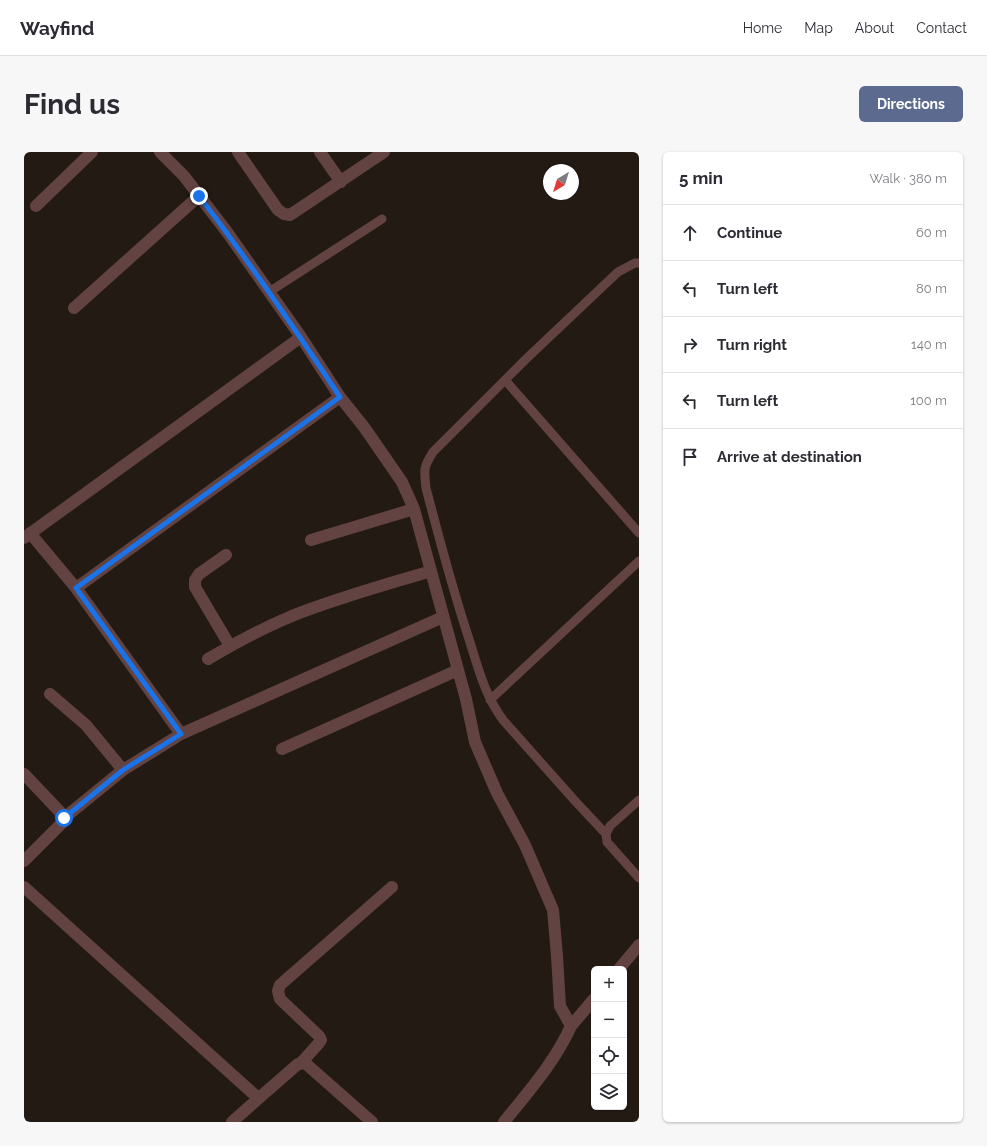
<!DOCTYPE html>
<meta charset="utf-8">
<style>
body{margin:0;font-family:Raleway,sans-serif;background:#f7f7f7;color:#2b2b33}
.controls{position:absolute;right:12px;bottom:12px;display:grid;overflow:hidden;border-radius:6px;box-shadow:0 1px 3px #0004}
.controls button{width:36px;height:36px;display:grid;place-items:center;padding:0;border:0;border-bottom:1px solid #e1e1e2;background:#fff;color:#2b2b33;font:20px sans-serif}
.compass{position:absolute;left:519px;top:12px;width:36px;height:36px;border-radius:50%;background:#fff;box-shadow:0 1px 3px #0004;rotate:218deg}
.stop{position:absolute;width:12px;height:12px;margin:-9px;border:3px solid #1a73e8;border-radius:50%;background:#fff}
.stop.end{background:#1a73e8;border-color:#fff;box-shadow:0 1px 4px #0008}
.list{margin:0;padding:0;list-style:none}
h2{display:flex;justify-content:space-between;align-items:center;height:52px;margin:0;padding:0 16px;font-size:17px}
h2 small{font-size:13px;font-weight:400;color:#7c7c81}
.list li{display:grid;grid-template-columns:26px 1fr auto;gap:12px;align-items:center;box-sizing:border-box;height:56px;padding:0 16px;border-top:1px solid #e1e1e2}
.list b{display:block;font-size:15px;white-space:nowrap}
.list em{font-size:13px;font-style:normal;color:#7c7c81}
.icon{flex:none;width:22px;height:22px;fill:none;stroke:currentColor;stroke-width:2;stroke-linecap:round;stroke-linejoin:round}
.map{position:relative;flex:none;width:615px;height:970px;overflow:hidden;border-radius:6px}
header{display:flex;align-items:center;gap:24px;box-sizing:border-box;height:56px;padding:0 20px;background:#fff;border-bottom:1px solid #e1e1e2}
header strong{font-size:19px}
nav{display:flex;gap:22px;margin-inline-start:auto;font-size:14px}
.intro{display:flex;align-items:center;justify-content:space-between;box-sizing:border-box;height:96px;padding:0 24px}
h1{margin:0;font-size:28px}
.button{padding:10px 18px;border-radius:6px;background:#5b6a8e;color:#fff;font-size:14px;font-weight:700}
main{display:flex;gap:24px;padding:0 24px}
aside{flex:1;background:#fff;border-radius:6px;box-shadow:0 1px 3px #0004}
.map>svg:first-child{display:block}
</style>
<header>
<strong>Wayfind</strong>
<nav><a>Home</a><a>Map</a><a>About</a><a>Contact</a></nav>
</header>
<div class="intro"><h1>Find us</h1><a class="button">Directions</a></div>
<main>
<div class="map">
<svg width="615" height="970" viewBox="0 0 615 970">
<rect width="100%" height="100%" fill="#231a14"/>
<g fill="none" stroke-linecap="round" stroke-linejoin="round">
<!-- service -->
<path stroke="#634341" stroke-width="9" d="M245 140 358 67
M481 228 615 381
M466 548 615 409
M615 648 586 674 582 682 583 690 615 726
M582 682 552 650 479 568C460 542 454 515 444 484 428 435 415 386 402 336 400 318 399 316 409 300L502 207 594 120 611 111H615"/>
<!-- minor -->
<path stroke="#634341" stroke-width="12" d="M136 0 160 24 203 80 277 185 316 245 340 275 378 330 390 357 442 547 451 590 473 641 501 693 529 758 533 804 536 854 547 874C531 910 504 940 480 970
M214 0 254 58 260 62 266 63 360 0
M296 0 317 30
M12 54 68 0
M50 156 175 44
M6 381 52 436 157 582
M0 386 277 185
M287 388 390 357
M202 403 175 422 171 428V435L206 494
M52 436 316 245
M184 507C211 491 239 476 268 464 313 446 361 433 407 419
M26 542 62 573 99 618
M258 597 434 518
M0 622 39 663 40 666 39 670 0 709
M40 666 99 618 157 582 419 465
M0 735 233 945 235 946 274 912 281 911 348 970
M595 817 615 793
M547 874 570 847
M277 911 295 891 297 888 295 884 256 847 254 839 256 833 368 735
M208 970 235 946"/>
</g>
<g fill="none" stroke-linecap="round" stroke-linejoin="round">
<!-- route -->
<path stroke="#1a73e8" stroke-width="5" d="M40 666 99 618 157 582 52 436 316 245C271 177 225 109 175 44"/>
</g>
</svg>
<div class="controls">
<button>+</button>
<button>−</button>
<button><svg class="icon" aria-label="locate" viewBox="0 0 24 24"><circle cx="12" cy="12" r="6"/><path d="M12 2v4M12 18v4M2 12h4M18 12h4"/></svg></button>
<button><svg class="icon" aria-label="layers" viewBox="0 0 24 24"><path d="M12 4l9 5-9 5-9-5zM3 14l9 5 9-5"/></svg></button>
</div>
<svg class="compass" viewBox="-18 -18 36 36"><path d="M0-13l5 13h-10z" fill="#e53935"/><path d="M0 13l5-13h-10z" fill="#7c7c81"/></svg>
<div class="stop" style="left:40px;top:666px"></div>
<div class="stop end" style="left:175px;top:44px"></div>
</div>
<aside>
<h2>5 min<small>Walk · 380 m</small></h2>
<ul class="list">
<li><svg class="icon" aria-label="ahead" viewBox="0 0 24 24"><path d="M12 20V5M6 11l6-6 6 6"/></svg><div><b>Continue</b></div><em>60 m</em></li>
<li><svg class="icon" aria-label="left" viewBox="0 0 24 24"><path d="M17 20v-9H6M10 6l-5 5 5 5"/></svg><div><b>Turn left</b></div><em>80 m</em></li>
<li><svg class="icon" aria-label="right" viewBox="0 0 24 24"><path d="M7 20v-9h11M14 6l5 5-5 5"/></svg><div><b>Turn right</b></div><em>140 m</em></li>
<li><svg class="icon" aria-label="left" viewBox="0 0 24 24"><path d="M17 20v-9H6M10 6l-5 5 5 5"/></svg><div><b>Turn left</b></div><em>100 m</em></li>
<li><svg class="icon" aria-label="arrive" viewBox="0 0 24 24"><path d="M6 21V4h12l-3 4 3 4H6"/></svg><div><b>Arrive at destination</b></div></li>
</ul>
</aside>
</main>
